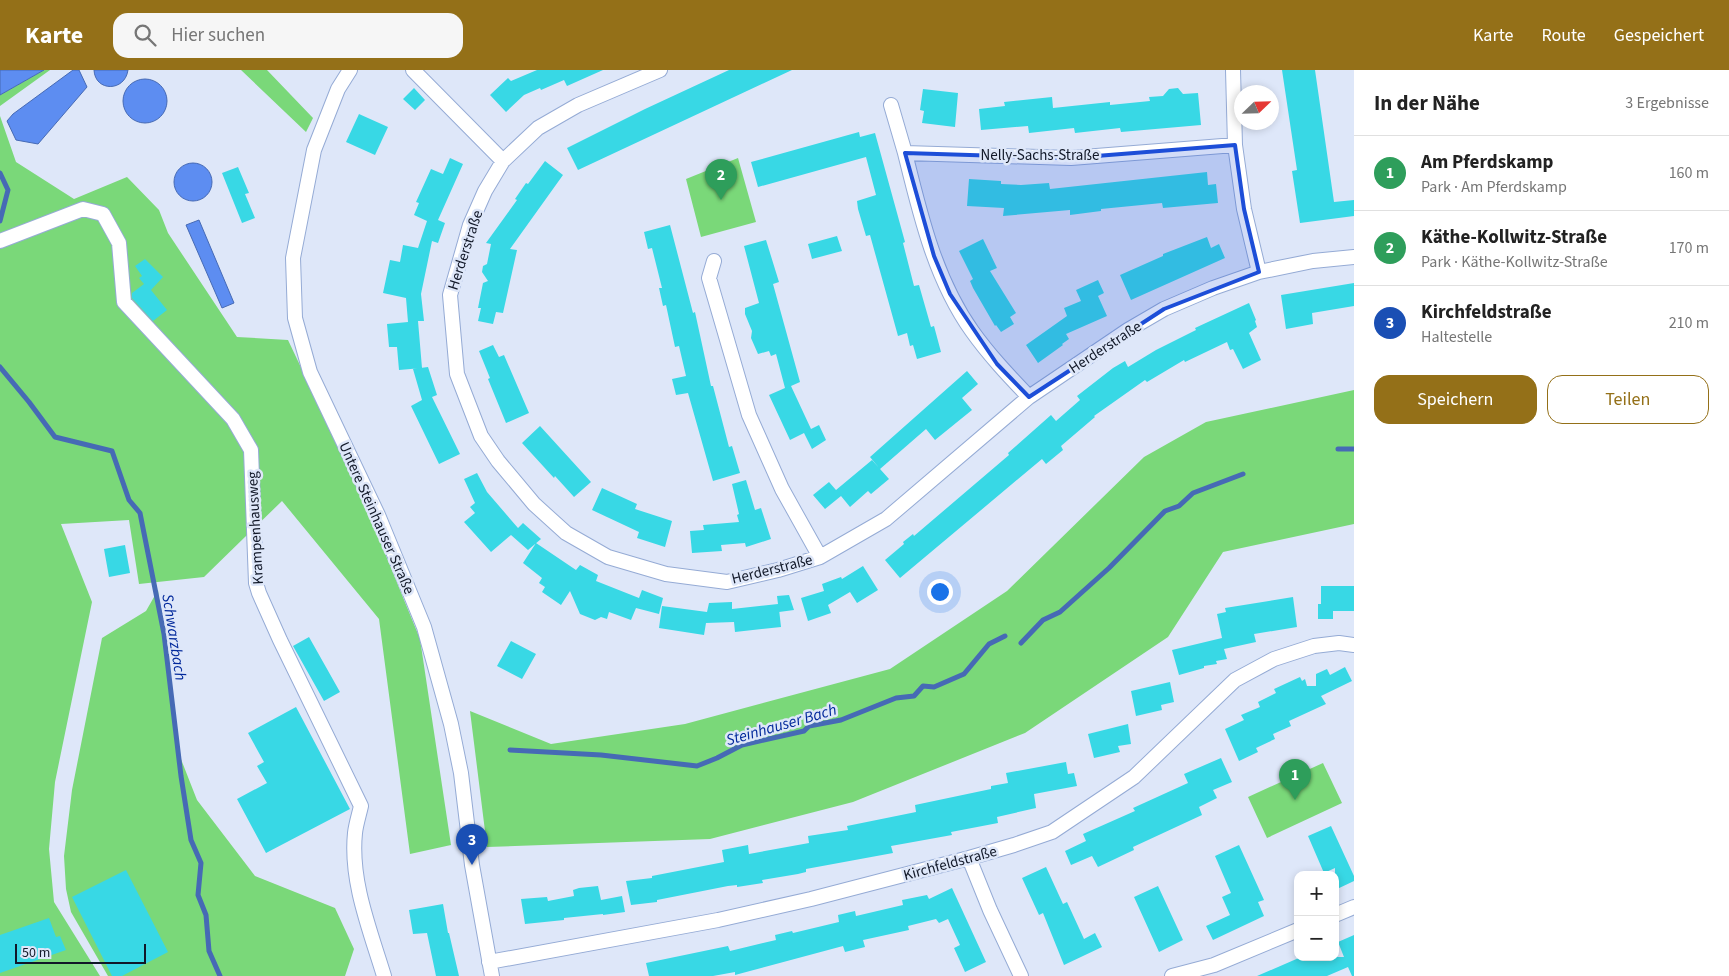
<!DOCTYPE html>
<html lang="de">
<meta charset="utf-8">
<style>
body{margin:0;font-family:"Source Sans 3",sans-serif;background:#f6f6f6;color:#222}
.controls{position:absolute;right:15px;bottom:15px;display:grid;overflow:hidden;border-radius:10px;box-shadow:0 2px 8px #0003}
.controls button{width:45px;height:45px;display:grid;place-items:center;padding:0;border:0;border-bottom:1px solid #e0e0e0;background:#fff;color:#222;font:25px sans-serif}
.compass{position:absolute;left:1234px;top:15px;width:45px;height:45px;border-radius:50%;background:#fff;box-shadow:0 2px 8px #0003;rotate:67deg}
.scale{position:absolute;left:15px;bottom:12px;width:131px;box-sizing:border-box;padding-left:5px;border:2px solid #111828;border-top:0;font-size:14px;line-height:18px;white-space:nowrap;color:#111828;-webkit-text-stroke:4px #dee7f9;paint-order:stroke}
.you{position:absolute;left:939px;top:521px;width:18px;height:18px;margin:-12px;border:4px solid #fff;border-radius:50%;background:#1a73e8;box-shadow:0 0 0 8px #1a73e833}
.badge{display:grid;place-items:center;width:32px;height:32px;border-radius:50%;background:#947018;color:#fff;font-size:16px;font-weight:700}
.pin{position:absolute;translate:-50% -41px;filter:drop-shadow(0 1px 2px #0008)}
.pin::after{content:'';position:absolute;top:26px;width:18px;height:15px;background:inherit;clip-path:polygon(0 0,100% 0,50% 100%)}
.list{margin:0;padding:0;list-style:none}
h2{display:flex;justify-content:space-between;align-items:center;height:65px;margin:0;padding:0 20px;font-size:21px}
h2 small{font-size:16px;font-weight:400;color:#767676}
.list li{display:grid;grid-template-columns:32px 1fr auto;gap:15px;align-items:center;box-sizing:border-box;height:75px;padding:0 20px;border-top:1px solid #e0e0e0}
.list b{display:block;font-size:19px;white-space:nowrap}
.list p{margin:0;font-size:16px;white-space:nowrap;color:#767676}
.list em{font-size:16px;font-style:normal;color:#767676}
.actions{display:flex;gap:10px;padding:15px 20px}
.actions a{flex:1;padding:11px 0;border:1px solid #947018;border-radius:15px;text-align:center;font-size:18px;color:#947018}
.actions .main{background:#947018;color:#fff}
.icon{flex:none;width:28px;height:28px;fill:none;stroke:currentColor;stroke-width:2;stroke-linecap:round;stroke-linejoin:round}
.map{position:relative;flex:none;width:1354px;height:906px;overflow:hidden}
header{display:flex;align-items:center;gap:30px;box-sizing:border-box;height:70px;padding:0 25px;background:#947018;color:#fff}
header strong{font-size:24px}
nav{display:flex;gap:28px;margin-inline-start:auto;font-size:18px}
.search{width:350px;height:45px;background:#f6f6f6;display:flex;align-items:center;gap:12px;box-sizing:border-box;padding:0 18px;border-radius:15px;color:#767676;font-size:19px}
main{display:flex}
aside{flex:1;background:#fff}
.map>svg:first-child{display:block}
</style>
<header>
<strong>Karte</strong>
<div class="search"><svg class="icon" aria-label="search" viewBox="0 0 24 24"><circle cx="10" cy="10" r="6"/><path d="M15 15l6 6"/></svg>Hier suchen</div>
<nav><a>Karte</a><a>Route</a><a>Gespeichert</a></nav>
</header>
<main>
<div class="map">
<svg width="1354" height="906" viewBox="0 0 1354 906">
<rect width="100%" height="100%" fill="#dee7f9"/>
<!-- green -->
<path fill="#7ad879" d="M44 0H50L0 36V25Z
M241 0H267L313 48 306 62Z
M0 46 16 92 74 129 127 107 159 140 168 163 237 267 288 270 360 422 420 569 451 775 410 784 379 549 282 431 204 507 139 514 129 450 61 454 92 532 55 712 49 779 54 832 100 906H0Z
M738 88 756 152 701 167 686 109Z
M1354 320V454L1223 482 1168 567 1025 663 853 732 710 769 487 777 470 641 551 674 685 654 890 599 1007 521 1144 387 1206 352Z
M158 520 177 679 197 730 255 806 335 838 354 879 345 906H108L71 842 66 819 64 786 72 720 102 568 146 541Z
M1323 693 1342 733 1267 768 1248 727Z"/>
<!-- water -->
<path fill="#5d8df1" stroke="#466ab5" d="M0 0H44L0 25Z
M73 0H79L87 17 38 74 16 70 7 51 13 44Z
M94 0H128C125 22 95 22 94 0Z
M123 31a22 22 0 1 1 44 0a22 22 0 1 1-44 0Z
M174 112a19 19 0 1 1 38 0a19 19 0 1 1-38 0Z
M199 150 234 233 222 238 186 155Z"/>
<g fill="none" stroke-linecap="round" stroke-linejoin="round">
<!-- stream -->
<path stroke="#466ab5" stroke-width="5" d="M0 103 8 120 0 151
M0 297 29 332 55 367 112 381 129 430 140 443 164 564 181 706 191 770 201 793 198 825 206 845 209 881 220 906
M1338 379H1354
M1021 573 1043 550 1060 542 1109 498 1165 441 1179 436 1193 423 1243 404
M510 680 601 685 697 696 717 688 742 675 804 661 809 656 841 650 896 628 914 626 923 616 934 617 964 604 989 574 1005 566"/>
</g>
<!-- building -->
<path fill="#38d8e5" d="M537 0H603L567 16 564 10 541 20 540 18 524 25 506 42 490 25 508 8 511 11Z
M729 0H792L578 100 567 78 645 39Z
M1282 0H1315L1334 132 1354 130V146L1300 153 1292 101 1297 100Z
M414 18 425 30 415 40 403 29Z
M1178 18 1183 24 1198 23 1201 55 1121 62 1120 58 1075 63 1074 58 1029 63 1028 56 981 60 979 39 1005 36 1004 32 1052 27 1053 38 1110 32V35L1150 31 1149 27 1163 26 1169 19Z
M923 19 958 23 955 57 922 53 924 41 920 40Z
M359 44 388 57 375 85 346 72Z
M859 62 860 67 875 63 905 172 903 173 914 216 919 215 931 257 934 256 941 282 917 289 913 275 910 276 907 263 898 266 870 165 866 166 858 139 857 131 876 125 866 87 758 117 751 92Z
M450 88 463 94 438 150 445 153 438 173 432 171 421 224 424 251H418L422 298 399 300 397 277H389L387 254 408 252 406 228 383 223 390 190 400 192 403 175 418 178 427 151 414 145 419 133 416 132 431 99 443 104Z
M545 91 563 105 510 179 517 180 503 243 496 242 493 254 478 251 481 238H478L483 213 488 211 482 202 483 196 487 194 491 174 486 173 517 130 515 129 526 113 528 114Z
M238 97 249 123 245 124 255 148 242 153 222 103Z
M1207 102 1208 115 1216 114 1218 133 1163 138 1162 133 1101 139V141L1070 145V140L1003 146 1004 138 967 136 969 109 1001 111V114L1021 115 1049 113 1050 119Z
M670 155 693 243 695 242 711 316H713L729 377 732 376 740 403 713 411 688 323 676 325 672 309 686 306 679 276 675 277 666 235 663 236 659 218H662L652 178 648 179 644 162Z
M837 166 842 181 812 189 808 174Z
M1207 167 1211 178 1219 174 1225 188 1131 230 1120 205 1163 186V184Z
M983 169 997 198 990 201 1016 243 1010 247 1014 254 1001 262 996 255 995 256 973 218 970 211 973 209 959 181Z
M766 170 779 212 773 214 800 312 791 316 811 359 819 355 826 370 812 379 804 363 790 370 769 325 785 318 776 284 771 286 769 281 758 284 751 268 752 261 745 244V238L759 233 744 176Z
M145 189 163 207 151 220 167 240 153 251 132 228V223L144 214 139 208 142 206 135 196Z
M1098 210 1104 223 1098 226 1107 246 1066 264 1069 269 1062 274 1063 275 1038 293 1026 275 1067 246 1064 238 1081 231 1076 220Z
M1354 213V236L1312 243 1313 254 1286 259 1281 225Z
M1249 233 1256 250 1255 251 1257 257 1249 263 1261 290 1243 299 1233 279 1230 280 1227 272 1185 292 1184 290 1147 312 1145 310 1094 346 1095 347 1061 376 1063 380 1046 394 1042 389 900 508 885 490 904 474 903 472 913 464 914 466 1009 385 1008 383 1051 345 1056 351 1080 330 1077 326 1113 298 1125 291 1128 297 1156 280 1196 260 1195 258Z
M493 275 499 287 504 285 529 343 506 353 488 309 490 308 479 281Z
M428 297 437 325 432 327 460 384 439 394 411 336 422 330 413 299Z
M967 301 978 314 962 328 972 340 935 370 926 359 880 399 870 387Z
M540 356 591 412 574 427 555 406 554 408 522 373Z
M872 390 889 409 871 424 868 421 850 437 841 426 825 439 813 425 829 412 836 420Z
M477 403 487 422 518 458 523 453 541 469 528 480 511 465 491 482 464 452 475 443 470 437 475 433 464 409Z
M746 410 755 440 761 438 771 469 746 477 745 473 721 475 722 481 692 483 690 461 704 460 703 455 739 452 737 445 739 444 732 414Z
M602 418 637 434 635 439 672 451 665 477 637 468 639 462 592 440Z
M536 473 576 500 580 495 598 505 596 511 639 528 642 520 663 528 659 544 636 538 631 550 609 542 607 549 601 547 595 550 580 544 570 521 561 535 542 522 545 517 539 513 542 508 523 493Z
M125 475 130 503 109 507 104 479Z
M863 496 878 520 857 533 850 522 828 535 831 543 808 551 801 528 824 521 822 514 841 507 842 509Z
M1321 516H1354V541H1333V549H1318V534H1321Z
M789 525 794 540 779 542V539L781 557 735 562 734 552 706 553 704 565 659 558 662 536 707 542 709 533 732 532V539L778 534 777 526Z
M1293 527 1297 557 1254 564 1256 572 1224 579 1227 589 1216 591 1217 594 1204 596V598L1179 605 1172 580 1222 568 1217 544 1226 542 1225 538Z
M309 567 340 622 324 631 293 576Z
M511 571 536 584 522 609 497 596Z
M1345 597 1352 611 1321 626 1326 634 1289 651 1291 656 1273 664 1275 669 1256 678 1258 682 1239 691 1225 659 1244 650 1241 645 1260 637 1258 632 1276 623 1274 619 1300 607 1302 611 1305 609 1307 616H1316V604L1327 599 1330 605Z
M1170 612 1174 632 1161 635 1162 640 1136 646 1131 621Z
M296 637 350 739 266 783 237 729 267 713 257 696 264 692 248 663Z
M1128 654 1131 674 1118 676 1120 682 1094 688 1088 664Z
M1221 688 1232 712 1213 720 1217 728 1199 737 1202 745 1133 777 1134 780 1098 797 1092 786 1071 795 1065 781 1086 771 1083 764 1135 741 1133 738 1188 713 1184 704Z
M1066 692 1068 704 1074 703 1077 716 1034 724 1036 738 997 747 998 753 951 762 952 765 891 776 893 783 806 799V802L798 804 762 810 763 813 737 817V815L728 816 657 830V832L631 835 626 811 652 808V806L724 792 722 780 748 775 749 784 809 773 808 766 848 760 847 756 916 742 915 735 991 719V716L1008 713 1006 703Z
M1331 756 1354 806V811L1335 820V798L1324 803 1308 766Z
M1239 775 1264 830 1258 832 1264 846 1213 870 1206 856 1230 845 1222 827 1231 823 1215 786Z
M1046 797 1063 834 1067 832 1084 869 1095 863 1102 877 1064 895 1043 843 1039 845 1022 808Z
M126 800 168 882 122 906H112L72 827Z
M598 816 601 830 622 826 625 842 603 845V844L564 848V850L525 854 521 829 547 827 548 831 574 826 573 820 579 818Z
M1158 816 1183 870 1159 882 1134 827Z
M952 818 986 892 965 902 954 878 960 875 948 849 939 853 936 849 908 856 909 860 863 870 865 877 845 882 843 876 735 905V902L713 906H649L646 893 728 876 730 881 776 870 775 865 792 861 793 863 839 852 838 845 855 841 856 846 903 835 902 830 927 825 929 829Z
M443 834 448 863H449L459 906H436L427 863 413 864 409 840Z
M49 848 56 867 60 866 66 880 0 903V865Z
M1354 865V906H1352L1348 897 1327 906H1257L1301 887H1344L1338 872Z"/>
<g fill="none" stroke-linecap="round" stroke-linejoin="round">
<defs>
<path id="street" d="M350 0 338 19 314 80 293 188 295 248 310 302 378 445 424 557 451 654 461 703 472 795 492 906
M413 0 503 91
M660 0 578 35 538 58 503 91 485 121 470 155 450 225 457 304 481 366 498 391 534 434 566 463 608 487 666 504 727 512 778 500 820 487 886 449 1029 327 1128 260 1164 239 1213 218 1259 202 1313 191 1354 187
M1233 0 1235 75 1244 139 1259 202
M891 35 905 83
M0 171 83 139 103 144 119 173 124 232 233 349 251 380 256 513 259 523 280 570 361 736C359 745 356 754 355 763 350 811 370 860 384 906
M714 191 709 208 749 345 782 419 820 487
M1029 327C1009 306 989 285 972 261 935 209 920 144 905 83L1071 88 1235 75
M969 788 990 840 1021 906
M1335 845 1354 837
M489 892 718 850 811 829 969 788 1014 775 1052 762 1134 707 1235 610 1274 589 1314 576 1339 573 1354 575
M1172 906 1214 895 1298 860"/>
</defs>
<!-- street casing -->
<use href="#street" stroke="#95abd5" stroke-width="16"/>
<!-- street -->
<use href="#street" stroke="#fff" stroke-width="14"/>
</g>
<!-- marked area -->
<path fill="#1d4ed8" fill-opacity="0.2" stroke="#1d4ed8" stroke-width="4" stroke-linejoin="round" d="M1235 75 1244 139 1259 202 1164 239 1029 327 997 294 950 224 934 186 905 83 1071 88Z"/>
<g text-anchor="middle" stroke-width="5" stroke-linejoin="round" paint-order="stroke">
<!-- street labels -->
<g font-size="15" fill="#111828" stroke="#dee7f9">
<text x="1040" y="90">Nelly-Sachs-Straße</text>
<text transform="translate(465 180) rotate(-72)" y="5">Herderstraße</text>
<text transform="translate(1105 277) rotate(-33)" y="5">Herderstraße</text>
<text transform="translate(377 448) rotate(66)" y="5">Untere Steinhauser Straße</text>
<text transform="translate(255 458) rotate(-93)" y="5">Krampenhausweg</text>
<text transform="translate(772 499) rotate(-14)" y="5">Herderstraße</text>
<text transform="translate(950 793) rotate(-15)" y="5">Kirchfeldstraße</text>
</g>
<!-- water labels -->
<g font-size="16" font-style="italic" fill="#01289b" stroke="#dee7f9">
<text transform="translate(175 567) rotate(81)" y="6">Schwarzbach</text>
<text transform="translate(781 654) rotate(-16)" y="6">Steinhauser Bach</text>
</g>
</g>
</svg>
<div class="controls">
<button>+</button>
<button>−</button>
</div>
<svg class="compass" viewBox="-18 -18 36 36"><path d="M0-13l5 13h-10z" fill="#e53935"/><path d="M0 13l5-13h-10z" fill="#767676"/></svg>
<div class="scale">50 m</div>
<div class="you"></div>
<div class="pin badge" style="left:1295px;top:730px;background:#2e9e5b">1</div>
<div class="pin badge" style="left:721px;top:130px;background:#2e9e5b">2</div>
<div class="pin badge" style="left:472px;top:795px;background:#1a4fb4">3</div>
</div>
<aside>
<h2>In der Nähe<small>3 Ergebnisse</small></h2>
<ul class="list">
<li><span class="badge" style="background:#2e9e5b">1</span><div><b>Am Pferdskamp</b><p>Park · Am Pferdskamp</p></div><em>160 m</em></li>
<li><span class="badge" style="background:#2e9e5b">2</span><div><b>Käthe-Kollwitz-Straße</b><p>Park · Käthe-Kollwitz-Straße</p></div><em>170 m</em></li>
<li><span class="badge" style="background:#1a4fb4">3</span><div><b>Kirchfeldstraße</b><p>Haltestelle</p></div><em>210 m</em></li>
</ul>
<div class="actions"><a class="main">Speichern</a><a>Teilen</a></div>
</aside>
</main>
